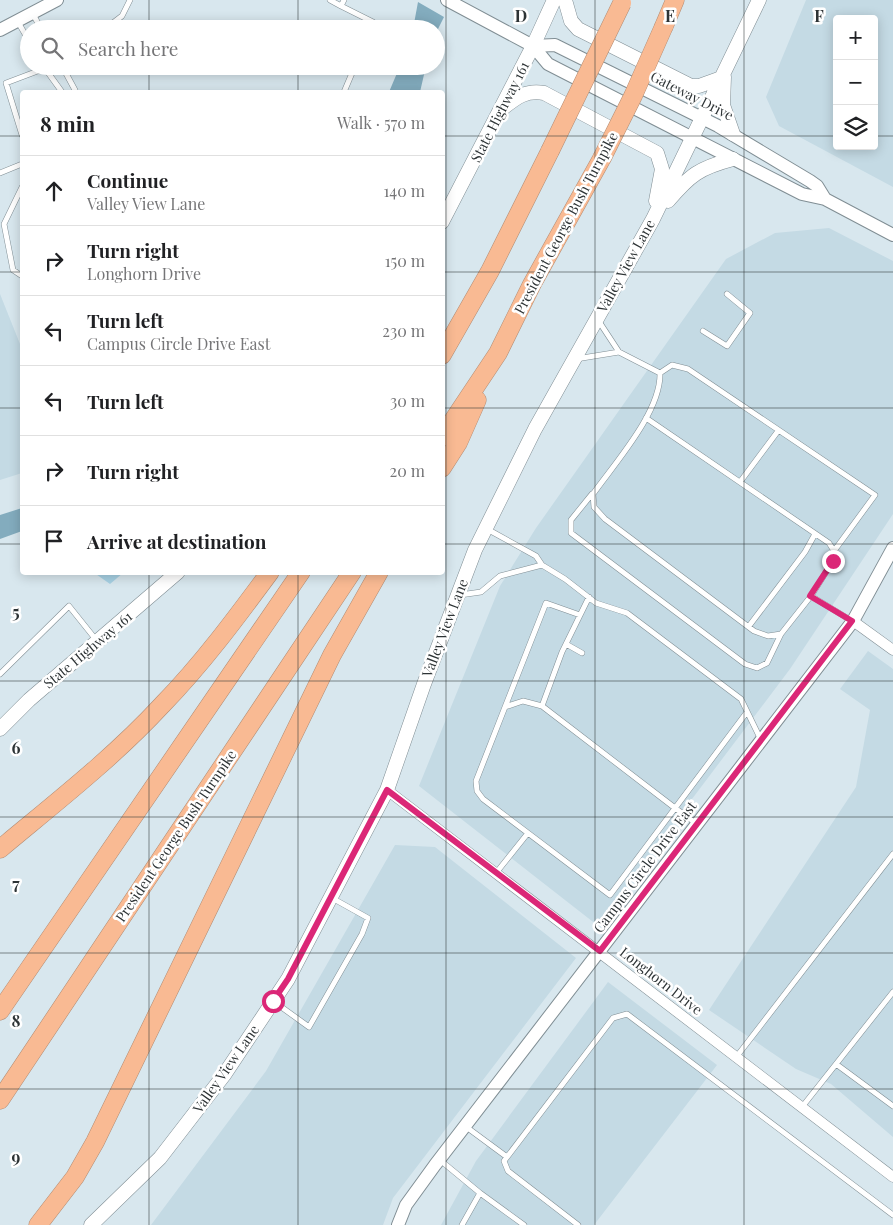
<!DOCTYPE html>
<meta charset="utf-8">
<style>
body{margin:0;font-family:"Playfair Display",serif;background:#f2f2f2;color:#202124}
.controls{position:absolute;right:15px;top:15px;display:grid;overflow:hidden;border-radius:5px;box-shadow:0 2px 12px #0003}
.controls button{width:45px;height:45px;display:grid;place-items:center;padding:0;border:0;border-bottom:1px solid #e0e0e0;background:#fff;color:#202124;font:25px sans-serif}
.stop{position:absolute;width:15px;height:15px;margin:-11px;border:4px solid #db2777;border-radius:50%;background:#fff}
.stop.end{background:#db2777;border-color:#fff;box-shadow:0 1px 5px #0008}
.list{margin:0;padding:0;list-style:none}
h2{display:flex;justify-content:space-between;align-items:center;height:65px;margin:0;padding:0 20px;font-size:21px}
h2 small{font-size:16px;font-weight:400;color:#757577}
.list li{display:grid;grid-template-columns:32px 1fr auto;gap:15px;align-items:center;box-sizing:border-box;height:70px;padding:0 20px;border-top:1px solid #e0e0e0}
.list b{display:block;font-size:19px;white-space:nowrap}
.list p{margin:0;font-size:16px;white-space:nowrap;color:#757577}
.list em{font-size:16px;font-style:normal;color:#757577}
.icon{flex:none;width:28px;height:28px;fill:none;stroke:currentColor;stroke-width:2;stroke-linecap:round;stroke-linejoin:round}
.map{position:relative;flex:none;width:893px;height:1225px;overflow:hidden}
.search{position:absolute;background:#fff;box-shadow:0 2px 12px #0003;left:20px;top:20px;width:425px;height:55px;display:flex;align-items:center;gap:12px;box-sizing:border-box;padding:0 18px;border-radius:28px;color:#757577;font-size:19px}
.panel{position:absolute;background:#fff;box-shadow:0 2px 12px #0003;left:20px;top:90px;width:425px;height:485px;border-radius:5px}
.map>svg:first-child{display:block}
</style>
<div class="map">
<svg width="893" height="1225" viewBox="0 0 893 1225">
<rect width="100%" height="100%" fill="#d8e7ee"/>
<!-- built -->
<path fill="#c4dae4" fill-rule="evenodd" d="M806 0H893V187L779 126 766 97ZM837 19H874V146H837Z
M829 228 893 261V514L790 669 597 925 419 786 500 586 536 528 726 259 775 233Z
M0 294 22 349V473L0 480Z
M868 651 893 669V1137L831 1084 796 1069 709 1010 856 787 870 710 840 689Z
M395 845 435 847 576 958 393 1198 383 1225H151L266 1071Z
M608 982 717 1065 594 1225H441L476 1161Z"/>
<!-- green -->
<path fill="#a7d1e4" d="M93 572H123V573L110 584Z"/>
<!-- water -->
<path fill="#83acbe" d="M418 2 444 17 436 33V29H413Z
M400 66H426L420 92H389Z
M22 508V531L0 539V515Z"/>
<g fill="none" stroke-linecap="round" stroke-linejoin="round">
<defs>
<path id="service" d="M330 0 341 6 344 0
M341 6 373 22 370 29
M33 14 41 29
M18 22 29 41
M105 29 122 16 130 0
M62 66 75 90 74 92
M44 67 62 92
M344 92 355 66
M22 135 6 83 51 66
M0 173 22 164
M22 187 4 224 13 270 22 276
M703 331 727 346 750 313 727 294
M619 352 660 373C661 412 615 463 593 494L594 507 605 519 754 631 768 636 781 634 811 596 833 561 834 551 829 543 646 418
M576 359 619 352 598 320
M660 373 672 365 688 369 875 495 834 551
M740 482 778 431
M592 494 571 520V533L745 664 757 668 767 663 781 634
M487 529 536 556 542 565 565 579 596 603 627 613 741 699 761 740
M460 595 481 592 500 576 542 565
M811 596 852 621
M749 626 805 552 815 534
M566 644 582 653
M0 674 69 606 97 641
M542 706 562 652 589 597
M505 707 546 603 580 615
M697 824 675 808 542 706 523 701 505 707 476 781 477 791 483 799 610 895 747 712
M496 873 528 833
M273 1001 309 1027 362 934 368 918 332 898
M737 1056 893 854
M836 1064 893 1106
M802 1107 893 992
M465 1126 507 1157
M440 1160 480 1193 462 1225
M480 1193 524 1225
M578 1225 508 1171 504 1161 613 1018 627 1014 893 1215"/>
<path id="minor" d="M853 621 893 650
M387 790 893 1177"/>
<path id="tertiary" d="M447 0 533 46 548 64 802 194 825 199 893 235
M0 30 57 0
M533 46 555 45 718 126 810 181 817 186 825 199
M398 1225 406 1205 435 1165 853 621 893 548"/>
<path id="secondary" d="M565 0 571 21 578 29 691 86H699L724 77 723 105 733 134
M503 108C517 97 526 90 544 93L657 153 662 169 656 201
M668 201C690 175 699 168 733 159
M442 222 533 46 554 0
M0 729 29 700 178 572
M91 1225 160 1158 224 1075 288 979 387 790 424 684 475 550 535 429 653 219 759 0"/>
<path id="motorway" d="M664 26 675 0
M442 355 490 271 550 151
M442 437 498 353 532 284 602 158
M442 468 458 443 477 400
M0 849C55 803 113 758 162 705 202 664 236 618 270 572
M0 1011 301 572
M0 1100 352 572
M38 1225 75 1177 95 1142 332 655 379 572"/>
</defs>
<!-- service casing -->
<use href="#service" stroke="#808e94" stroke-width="6"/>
<!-- minor casing -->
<use href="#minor" stroke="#808e94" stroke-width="11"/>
<!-- tertiary casing -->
<use href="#tertiary" stroke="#808e94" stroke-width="14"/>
<!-- secondary casing -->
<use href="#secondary" stroke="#808e94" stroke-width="15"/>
<!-- motorway casing -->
<use href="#motorway" stroke="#b28b72" stroke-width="19"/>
<!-- service -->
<use href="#service" stroke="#fff" stroke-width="5"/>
<!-- minor -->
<use href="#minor" stroke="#fff" stroke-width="10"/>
<!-- tertiary -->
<use href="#tertiary" stroke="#fff" stroke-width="12"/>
<!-- secondary -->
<use href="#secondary" stroke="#fff" stroke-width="14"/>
<!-- motorway -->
<use href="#motorway" stroke="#f9ba93" stroke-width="18"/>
<defs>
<path id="motorway-bridge" d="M550 151 622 3
M602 158 633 96 664 26"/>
</defs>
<!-- motorway-bridge casing -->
<use href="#motorway-bridge" stroke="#b28b72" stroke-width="19" stroke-linecap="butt"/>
<!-- motorway-bridge -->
<use href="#motorway-bridge" stroke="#f9ba93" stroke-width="18"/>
</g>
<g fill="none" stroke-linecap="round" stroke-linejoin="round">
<!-- route -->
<path stroke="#db2777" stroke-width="6" d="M273 1001 288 979 387 790 600 951 852 621 810 596 833 561"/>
</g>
<!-- grid -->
<path fill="none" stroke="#2d3335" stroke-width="1" stroke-opacity="0.55" d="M149 0V29M298 0V29M446 0V1225M595 0V1225M744 0V1225M149 66V92M298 66V92M0 136H22M442 136H837M874 136H893M0 272H22M442 272H893M0 408H22M442 408H893M0 544H22M442 544H893M149 572V1225M298 572V1225M0 681H893M0 817H893M0 953H893M0 1089H893"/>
<g text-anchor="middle" stroke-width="5" stroke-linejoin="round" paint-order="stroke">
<!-- street labels -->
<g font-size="14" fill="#2d3335" stroke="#fff">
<text transform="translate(692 96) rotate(27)" y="5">Gateway Drive</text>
<text transform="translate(500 112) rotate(-63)" y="5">State Highway 161</text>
<text transform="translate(566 223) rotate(-62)" y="5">President George Bush Turnpike</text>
<text transform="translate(626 266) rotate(-61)" y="5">Valley View Lane</text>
<text transform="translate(445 628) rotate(-69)" y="5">Valley View Lane</text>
<text transform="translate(88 650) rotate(-40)" y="5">State Highway 161</text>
<text transform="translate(176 836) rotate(-56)" y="5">President George Bush Turnpike</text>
<text transform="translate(645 867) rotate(-53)" y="5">Campus Circle Drive East</text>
<text transform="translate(661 981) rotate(38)" y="5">Longhorn Drive</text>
<text transform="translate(226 1069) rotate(-55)" y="5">Valley View Lane</text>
</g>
</g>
<g font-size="16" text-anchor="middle" font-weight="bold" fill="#2d3335" stroke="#fff" stroke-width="5" stroke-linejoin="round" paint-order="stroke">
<text x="521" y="22">D</text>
<text x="670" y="22">E</text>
<text x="819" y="22">F</text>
<text x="16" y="618">5</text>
<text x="16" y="754">6</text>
<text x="16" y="890">7</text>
<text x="16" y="1027">8</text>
<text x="16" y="1163">9</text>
</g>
</svg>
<div class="controls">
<button>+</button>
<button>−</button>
<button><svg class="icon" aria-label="layers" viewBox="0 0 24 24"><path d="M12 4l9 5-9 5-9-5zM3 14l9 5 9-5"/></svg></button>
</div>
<div class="stop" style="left:273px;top:1001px"></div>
<div class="stop end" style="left:833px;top:561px"></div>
<div class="search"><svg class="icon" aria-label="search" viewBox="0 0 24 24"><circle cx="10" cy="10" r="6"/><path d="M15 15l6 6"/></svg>Search here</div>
<section class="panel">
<h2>8 min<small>Walk · 570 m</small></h2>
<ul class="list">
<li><svg class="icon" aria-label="ahead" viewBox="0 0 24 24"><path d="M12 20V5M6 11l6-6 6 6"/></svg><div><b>Continue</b><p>Valley View Lane</p></div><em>140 m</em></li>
<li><svg class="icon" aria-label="right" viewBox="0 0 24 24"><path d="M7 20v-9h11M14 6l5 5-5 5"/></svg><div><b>Turn right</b><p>Longhorn Drive</p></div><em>150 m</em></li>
<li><svg class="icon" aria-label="left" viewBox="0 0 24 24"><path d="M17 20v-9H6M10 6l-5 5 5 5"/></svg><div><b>Turn left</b><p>Campus Circle Drive East</p></div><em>230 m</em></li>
<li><svg class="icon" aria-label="left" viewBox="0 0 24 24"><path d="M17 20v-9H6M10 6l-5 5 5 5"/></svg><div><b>Turn left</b></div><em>30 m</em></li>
<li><svg class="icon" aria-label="right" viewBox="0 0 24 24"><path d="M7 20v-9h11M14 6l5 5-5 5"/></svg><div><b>Turn right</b></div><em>20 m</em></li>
<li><svg class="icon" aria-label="arrive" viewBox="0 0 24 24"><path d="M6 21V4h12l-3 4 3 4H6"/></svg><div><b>Arrive at destination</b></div></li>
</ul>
</section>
</div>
